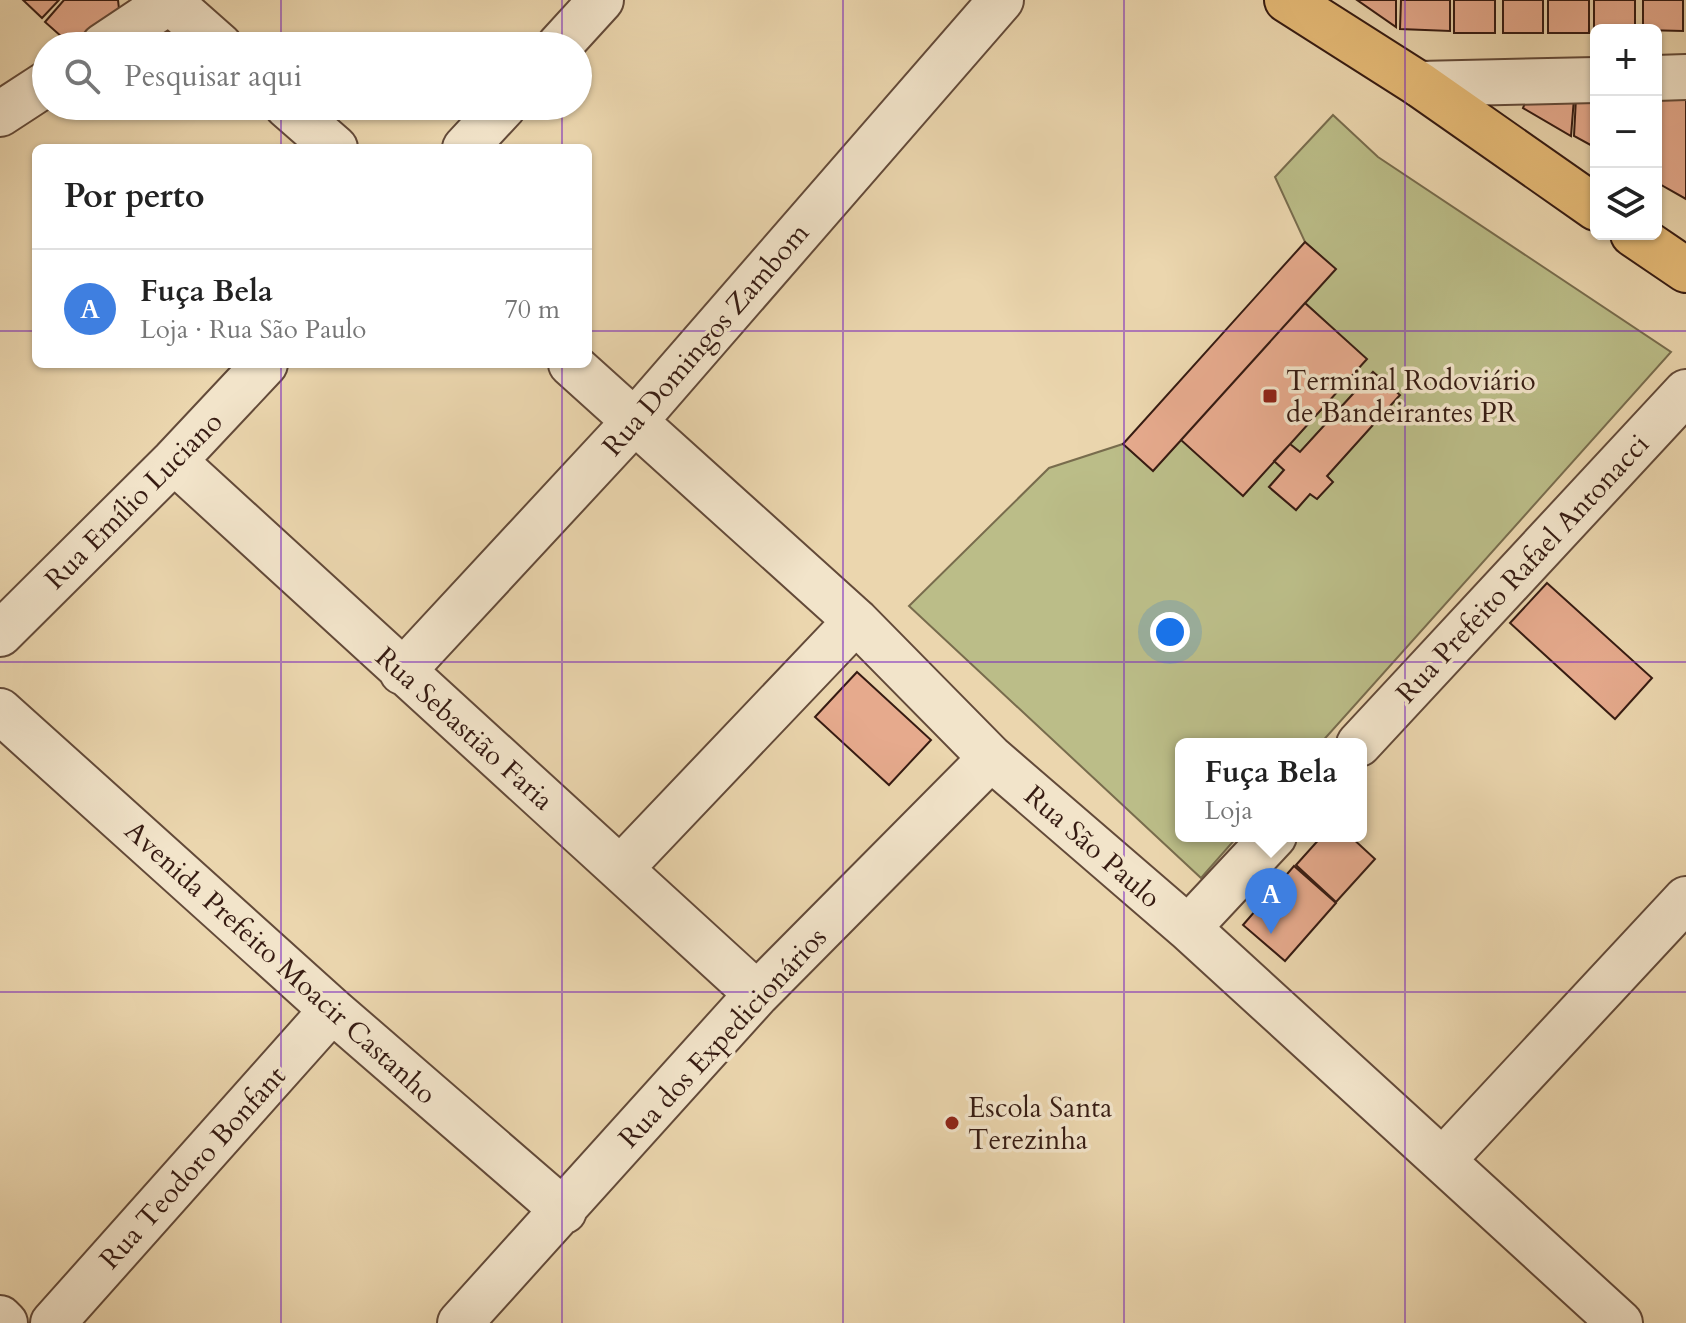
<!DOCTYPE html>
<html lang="pt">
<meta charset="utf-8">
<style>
body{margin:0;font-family:Cardo,serif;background:#f2f2f2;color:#222}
.controls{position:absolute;right:24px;top:24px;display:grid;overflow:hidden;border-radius:12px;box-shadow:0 2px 6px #0004}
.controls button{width:72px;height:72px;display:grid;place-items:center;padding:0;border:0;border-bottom:2px solid #e0e0e0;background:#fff;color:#222;font:40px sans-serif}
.you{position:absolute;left:1170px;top:632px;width:28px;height:28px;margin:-20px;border:6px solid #fff;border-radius:50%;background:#1a73e8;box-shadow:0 0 0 12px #1a73e833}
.badge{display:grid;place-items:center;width:52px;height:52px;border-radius:50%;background:#8f2418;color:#fff;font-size:26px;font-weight:700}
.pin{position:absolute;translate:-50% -66px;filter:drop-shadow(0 2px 4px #0008)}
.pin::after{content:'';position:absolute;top:42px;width:28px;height:24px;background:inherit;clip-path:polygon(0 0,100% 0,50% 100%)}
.popup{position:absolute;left:1175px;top:738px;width:192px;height:104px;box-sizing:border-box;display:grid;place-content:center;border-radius:12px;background:#fff;filter:drop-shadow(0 2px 6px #0005);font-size:26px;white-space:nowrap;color:#767676}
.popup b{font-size:30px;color:#222}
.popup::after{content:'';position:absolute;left:50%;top:100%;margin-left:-16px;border:16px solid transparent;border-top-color:#fff}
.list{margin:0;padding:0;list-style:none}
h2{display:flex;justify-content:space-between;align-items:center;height:104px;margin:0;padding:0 32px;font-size:34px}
h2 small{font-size:26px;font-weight:400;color:#767676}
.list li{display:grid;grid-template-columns:52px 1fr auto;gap:24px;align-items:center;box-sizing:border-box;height:120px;padding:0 32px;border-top:2px solid #e0e0e0}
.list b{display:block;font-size:30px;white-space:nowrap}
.list p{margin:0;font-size:26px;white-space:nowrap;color:#767676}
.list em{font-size:26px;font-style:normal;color:#767676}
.icon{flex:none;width:44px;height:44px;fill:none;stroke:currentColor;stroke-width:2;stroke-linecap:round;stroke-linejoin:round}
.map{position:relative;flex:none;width:1686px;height:1323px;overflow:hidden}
.search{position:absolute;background:#fff;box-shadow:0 2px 6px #0004;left:32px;top:32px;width:560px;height:88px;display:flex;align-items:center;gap:20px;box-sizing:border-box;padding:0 28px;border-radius:44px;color:#767676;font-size:30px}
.panel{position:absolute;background:#fff;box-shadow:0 2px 6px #0004;left:32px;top:144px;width:560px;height:224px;border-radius:12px}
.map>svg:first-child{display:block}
</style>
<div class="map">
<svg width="1686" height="1323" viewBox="0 0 1686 1323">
<rect width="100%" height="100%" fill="#ebd6ae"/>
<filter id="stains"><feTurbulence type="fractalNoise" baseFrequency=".0025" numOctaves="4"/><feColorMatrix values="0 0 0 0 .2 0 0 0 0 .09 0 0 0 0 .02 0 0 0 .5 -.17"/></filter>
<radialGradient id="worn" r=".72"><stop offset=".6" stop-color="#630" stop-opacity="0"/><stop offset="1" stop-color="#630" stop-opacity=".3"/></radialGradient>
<!-- green -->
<path fill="#bbbd88" stroke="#786c4d" stroke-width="2" d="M1333 115 1378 157 1671 352 1320 744H1181V836H1238L1201 878 909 606 1049 468 1123 444 1153 470 1181 440 1274 461 1284 470 1269 487 1296 510 1310 494 1317 499 1332 482 1327 476 1399 395 1373 372 1300 452 1290 444 1366 359 1305 303 1335 269 1305 242 1275 177Z"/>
<!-- building -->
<path fill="#e6aa8d" stroke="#361b12" stroke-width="2" d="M23 0H59L42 18Z
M64 0H118L119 9 112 22 71 45 45 22Z
M1357 0H1396V27Z
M1401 0H1450V31L1400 29Z
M1454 0H1495V33H1454Z
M1503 0H1543V33H1503Z
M1548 0H1589V33H1548Z
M1594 0H1635V30L1594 31Z
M1643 0H1683V31L1643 30Z
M1686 97V199L1656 182 1658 98Z
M1527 98H1574L1571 136 1523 108Z
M1576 98H1596V148L1574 136Z
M1305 242 1336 269 1153 471 1123 444Z
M1305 303 1367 359 1243 496 1181 440Z
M1373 372 1400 395 1327 476 1333 482 1317 499 1310 494 1296 510 1269 487 1284 470 1274 461 1290 444 1300 452Z
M1547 583 1652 678 1615 719 1510 623Z
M857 672 931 740 889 785 815 717Z
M1322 836H1350L1375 859 1336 902 1296 865Z
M1294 866 1336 903 1285 961 1243 925Z"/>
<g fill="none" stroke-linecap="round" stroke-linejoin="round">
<defs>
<path id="minor" d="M168 0 220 46
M103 46 172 0
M559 46 601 0
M1656 78 1686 77
M1419 84 1596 80
M287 106 335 148
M0 114 46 84
M465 148 504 106
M571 364 856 621 991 758 1188 928 1620 1323
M174 461 757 994
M0 634 174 461 265 364
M402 672 634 422 1001 0
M0 711 332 1010 564 1211
M1359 744 1686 392
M621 868 856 621
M1188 928 1274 836
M1443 1160 1686 899
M0 1318 5 1323
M53 1323 332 1010
M460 1323 757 994 991 758"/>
<path id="major" d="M1287 0 1419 84 1596 208
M1633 234 1686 270"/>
</defs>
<!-- minor casing -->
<use href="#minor" stroke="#634a39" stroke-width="48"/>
<!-- major casing -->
<use href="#major" stroke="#361b12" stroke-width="48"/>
<!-- minor -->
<use href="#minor" stroke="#f2e4ca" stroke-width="44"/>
<!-- major -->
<use href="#major" stroke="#e6bb77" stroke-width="44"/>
</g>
<!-- grid -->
<path fill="none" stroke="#7b2cbf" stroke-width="2" stroke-opacity="0.55" d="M281 0V46M562 0V46M843 0V1323M1124 0V1323M1405 0V1323M281 106V148M562 106V148M0 331H36M588 331H1686M281 364V1323M562 364V1323M0 662H1686M0 992H1686"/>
<!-- markers -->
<g fill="#8f2418" stroke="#f2e4ca" stroke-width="3">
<rect x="1262" y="388" width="16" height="16" rx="4"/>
<circle cx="952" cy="1123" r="8"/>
</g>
<g text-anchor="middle" stroke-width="7" stroke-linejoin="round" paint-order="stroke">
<!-- street labels -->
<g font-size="28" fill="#361b12" stroke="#f2e4ca">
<text transform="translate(705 339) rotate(-49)" y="10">Rua Domingos Zambom</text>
<text transform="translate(133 500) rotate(-45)" y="10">Rua Emílio Luciano</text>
<text transform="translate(1522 568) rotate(-47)" y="10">Rua Prefeito Rafael Antonacci</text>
<text transform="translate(465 728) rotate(42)" y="10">Rua Sebastião Faria</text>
<text transform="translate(1093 846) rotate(41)" y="10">Rua São Paulo</text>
<text transform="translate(281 962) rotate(42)" y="10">Avenida Prefeito Moacir Castanho</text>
<text transform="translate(722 1037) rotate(-47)" y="10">Rua dos Expedicionários</text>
<text transform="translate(192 1167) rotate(-48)" y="10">Rua Teodoro Bonfant</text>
</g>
<!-- poi labels -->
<g font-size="28" fill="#361b12" stroke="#f2e4ca" text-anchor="start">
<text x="1286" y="390">Terminal Rodoviário<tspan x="1286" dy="32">de Bandeirantes PR</tspan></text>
<text x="968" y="1117">Escola Santa<tspan x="968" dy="32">Terezinha</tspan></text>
</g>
</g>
<rect width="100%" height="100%" filter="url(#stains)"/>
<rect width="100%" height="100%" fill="url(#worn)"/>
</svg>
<div class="controls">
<button>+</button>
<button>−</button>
<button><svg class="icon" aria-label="layers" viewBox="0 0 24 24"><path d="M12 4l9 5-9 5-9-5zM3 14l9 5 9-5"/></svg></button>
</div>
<div class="you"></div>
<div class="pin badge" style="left:1271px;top:934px;background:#3f7fe0">A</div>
<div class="popup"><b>Fuça Bela</b>Loja</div>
<div class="search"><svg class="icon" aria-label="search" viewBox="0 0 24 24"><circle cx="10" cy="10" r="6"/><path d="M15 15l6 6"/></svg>Pesquisar aqui</div>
<section class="panel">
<h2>Por perto<small></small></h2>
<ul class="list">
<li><span class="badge" style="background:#3f7fe0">A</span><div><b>Fuça Bela</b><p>Loja · Rua São Paulo</p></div><em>70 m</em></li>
</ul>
</section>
</div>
